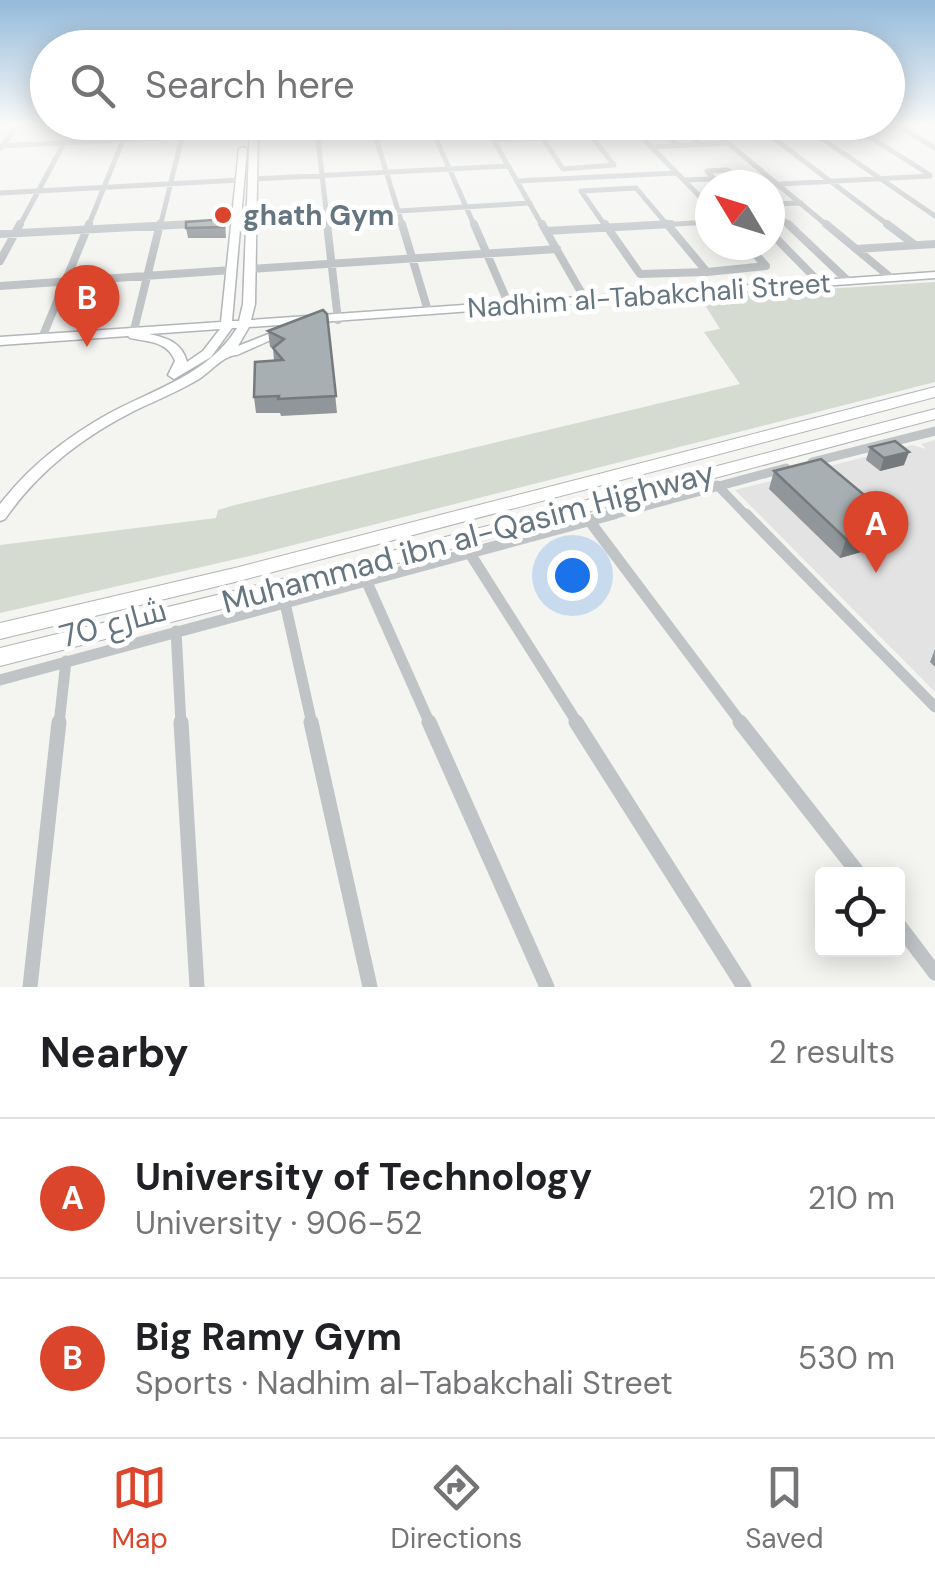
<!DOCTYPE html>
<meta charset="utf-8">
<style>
body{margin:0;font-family:"DM Sans",Cairo,sans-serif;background:#f2f2f2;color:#202124}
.controls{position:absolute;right:30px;bottom:30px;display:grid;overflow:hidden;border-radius:10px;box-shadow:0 5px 25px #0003}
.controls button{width:90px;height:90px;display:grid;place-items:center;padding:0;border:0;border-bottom:2px solid #e0e0e0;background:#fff;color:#202124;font:50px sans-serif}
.compass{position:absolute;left:695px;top:170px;width:90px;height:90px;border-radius:50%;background:#fff;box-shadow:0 5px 25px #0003;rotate:308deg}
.you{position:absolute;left:572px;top:575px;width:35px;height:35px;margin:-25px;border:8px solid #fff;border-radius:50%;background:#1a73e8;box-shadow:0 0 0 15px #1a73e833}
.badge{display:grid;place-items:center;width:65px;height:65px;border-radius:50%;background:#da452b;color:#fff;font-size:32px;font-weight:700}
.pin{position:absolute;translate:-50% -82px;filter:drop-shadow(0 2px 5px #0008)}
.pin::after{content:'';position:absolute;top:52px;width:35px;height:30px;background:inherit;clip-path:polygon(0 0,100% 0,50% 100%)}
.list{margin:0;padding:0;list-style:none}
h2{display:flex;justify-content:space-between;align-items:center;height:130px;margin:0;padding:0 40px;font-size:42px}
h2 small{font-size:32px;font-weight:400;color:#757577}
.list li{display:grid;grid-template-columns:65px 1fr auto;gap:30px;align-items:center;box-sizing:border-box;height:160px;padding:0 40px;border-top:2px solid #e0e0e0}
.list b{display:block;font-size:38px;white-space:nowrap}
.list p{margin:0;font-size:32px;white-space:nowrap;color:#757577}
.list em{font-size:32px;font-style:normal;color:#757577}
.icon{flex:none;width:55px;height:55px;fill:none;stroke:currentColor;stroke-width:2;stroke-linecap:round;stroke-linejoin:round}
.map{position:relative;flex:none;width:935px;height:987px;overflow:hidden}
.search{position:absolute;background:#fff;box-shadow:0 5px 25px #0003;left:30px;right:30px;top:30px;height:110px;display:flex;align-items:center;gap:25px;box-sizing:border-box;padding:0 35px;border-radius:55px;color:#757577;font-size:38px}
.sheet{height:450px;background:#fff}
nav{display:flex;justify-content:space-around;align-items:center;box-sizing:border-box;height:140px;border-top:2px solid #e0e0e0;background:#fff;font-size:28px;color:#757577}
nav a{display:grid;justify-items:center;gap:5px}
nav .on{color:#da452b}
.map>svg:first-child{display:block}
</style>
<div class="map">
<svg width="935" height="987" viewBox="0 0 935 987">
<rect width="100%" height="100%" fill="#f4f4f1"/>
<!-- built -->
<path fill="#e2e3e2" d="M935 440V692L735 490 912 445 926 449 921 444Z"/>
<!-- green -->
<path fill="#d6dbd2" d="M935 282V382L254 555 0 613V545L216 518 218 510 235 505 740 384 704 332 720 329 700 297Z"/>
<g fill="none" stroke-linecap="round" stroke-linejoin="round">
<defs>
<path id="secondary" d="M250 125H258L255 304 251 320 935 272V278L249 327 238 346 281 329 285 327 291 331 237 355C224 355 211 371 199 379 179 391 157 400 136 410 84 436 38 471 5 519L0 521V504L5 498C33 463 69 436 108 414 154 389 208 375 237 328H232L211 357 174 379 168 375 175 361C168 341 148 342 130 338L128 336 0 345V337L221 322 239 149 243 147 247 149 232 321H239L243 304ZM220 329 203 351 187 362C182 343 168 338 149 334Z"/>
<path id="highway" d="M935 387V397L239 581 0 639V623L239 567Z
M935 409V419L323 583 0 666V648L323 569Z"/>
</defs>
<!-- secondary casing -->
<use href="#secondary" stroke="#b0b6b9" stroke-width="3"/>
<!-- highway casing -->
<use href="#highway" stroke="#b1b5b7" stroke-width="2"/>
<!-- street-far4 -->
<path stroke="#c0c4c7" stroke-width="5" d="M430 125 475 227
M485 125 543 227
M534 125 563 169 614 165 582 125
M630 125 710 207
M656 125 677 145
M678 125 699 144
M706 125 829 227
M851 125 930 175
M897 125 935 148
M852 126 808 129 935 216
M373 128 403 227
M317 131 328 227
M715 132 764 131 891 227
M254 134 426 125
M493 140 638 134
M0 146 244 134
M651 147 727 143
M1 148 17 125
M252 179 508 166
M714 179 707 171 727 170 746 185
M684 180 714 179 721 185
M517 181 676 173
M780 184 930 176
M0 193 240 180
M770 204 801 203
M770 207 791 227
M251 220 530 203
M19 227 64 143
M88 227 123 140
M144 227 196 224
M160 227 182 137
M606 227 581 191 636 188 669 227
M625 227 710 222"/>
<!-- street-far3 -->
<path stroke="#c0c4c7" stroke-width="8" d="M327 224 338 320
M402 224 428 311
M474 224 509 305
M542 224 585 299
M605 224 640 274 707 272
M667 224 707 272
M788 224 847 280
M826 224 890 277
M887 224 915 245
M546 231 671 224
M770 232 819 282
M0 234 193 224
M856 249 935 244
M0 261 20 224
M250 269 557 249
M707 272 766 266 747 245
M0 286 232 270
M134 330 160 224
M42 338 89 224"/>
<!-- street-far2 -->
<path stroke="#c0c4c7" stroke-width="9" d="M812 462 935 431
M717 485 748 517
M605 517 786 468"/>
<!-- street-far1 -->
<path stroke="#c0c4c7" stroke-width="11" d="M746 514 935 707
M588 519 742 724
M469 552 578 724
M366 580 430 724
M285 603 312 724
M176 631 181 724
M0 680 614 514
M59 724 66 661"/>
<!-- street -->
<path stroke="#c0c4c7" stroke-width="15" d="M181 722 197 987
M311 722 370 987
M429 722 547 987
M576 722 744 987
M740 722 859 874
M898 924 935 973
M30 987 59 722"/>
<!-- secondary -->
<use href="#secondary" fill="#fff" fill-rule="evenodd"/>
<!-- highway -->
<use href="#highway" fill="#fff" fill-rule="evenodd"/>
</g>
<!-- wall -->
<path fill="#90969a" d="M225 219 226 238H188L186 228Z
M327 314 337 413 281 416 280 413H256L254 397 274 361 273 348 270 347 268 331Z
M870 447 904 465 880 471 866 460Z
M774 471 893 543 840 558 769 489Z
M935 649V667L930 662Z"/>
<!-- shaded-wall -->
<path fill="#757a7d" d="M909 452 904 465 880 471 884 458Z
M899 524 893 543 840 558 846 539Z"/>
<!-- building -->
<path fill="#a7afb3" stroke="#757a7d" stroke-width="2.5" d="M225 219 224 227 186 228V222Z
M323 310 327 314 336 396 278 399 279 396 254 397 255 362 283 360 273 348 284 339 268 331Z
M895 441 909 452 884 458 870 447Z
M821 459 899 524 846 539 774 471Z"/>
<!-- sky -->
<linearGradient id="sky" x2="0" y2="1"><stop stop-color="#94bada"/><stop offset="0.47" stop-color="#fafaf9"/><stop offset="1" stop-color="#fafaf9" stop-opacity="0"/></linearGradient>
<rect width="935" height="264" fill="url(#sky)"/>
<!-- markers -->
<circle fill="#da452b" stroke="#fff" stroke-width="4" cx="223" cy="215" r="10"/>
<g text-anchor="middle" stroke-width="10" stroke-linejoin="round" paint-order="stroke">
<!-- far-poi labels -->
<g font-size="28" font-weight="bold" fill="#657680" stroke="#fff" text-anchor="start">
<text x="243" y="225">ghath Gym</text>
</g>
<!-- far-street labels -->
<g font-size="28" fill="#657680" stroke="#fff">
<text transform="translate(649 295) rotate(-4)" y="10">Nadhim al-Tabakchali Street</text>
</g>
<!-- street labels -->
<g font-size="32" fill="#657680" stroke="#fff">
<text transform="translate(468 537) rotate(-15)" y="11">Muhammad ibn al-Qasim Highway</text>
<text transform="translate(113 623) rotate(-15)" y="11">شارع 70</text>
</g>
</g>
</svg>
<div class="controls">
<button><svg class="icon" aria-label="locate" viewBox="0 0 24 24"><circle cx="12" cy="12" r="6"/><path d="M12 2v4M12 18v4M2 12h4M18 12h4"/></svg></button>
</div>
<svg class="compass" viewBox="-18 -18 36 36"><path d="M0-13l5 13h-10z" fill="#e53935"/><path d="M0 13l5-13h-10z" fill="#757577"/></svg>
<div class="you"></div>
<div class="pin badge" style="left:876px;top:573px">A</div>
<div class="pin badge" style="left:87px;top:347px">B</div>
<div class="search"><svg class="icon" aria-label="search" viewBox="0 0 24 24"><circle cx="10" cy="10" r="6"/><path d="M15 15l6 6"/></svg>Search here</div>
</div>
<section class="sheet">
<h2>Nearby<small>2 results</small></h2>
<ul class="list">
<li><span class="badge">A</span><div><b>University of Technology</b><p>University · 906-52</p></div><em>210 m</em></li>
<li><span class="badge">B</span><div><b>Big Ramy Gym</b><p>Sports · Nadhim al-Tabakchali Street</p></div><em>530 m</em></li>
</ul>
</section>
<nav>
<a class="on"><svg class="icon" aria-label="map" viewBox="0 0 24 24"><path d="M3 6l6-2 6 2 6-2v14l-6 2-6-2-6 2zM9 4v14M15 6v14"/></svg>Map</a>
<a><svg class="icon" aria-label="directions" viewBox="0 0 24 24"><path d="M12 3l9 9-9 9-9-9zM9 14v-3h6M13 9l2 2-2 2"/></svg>Directions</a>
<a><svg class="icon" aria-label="saved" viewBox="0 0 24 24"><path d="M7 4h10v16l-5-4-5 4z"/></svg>Saved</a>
</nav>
